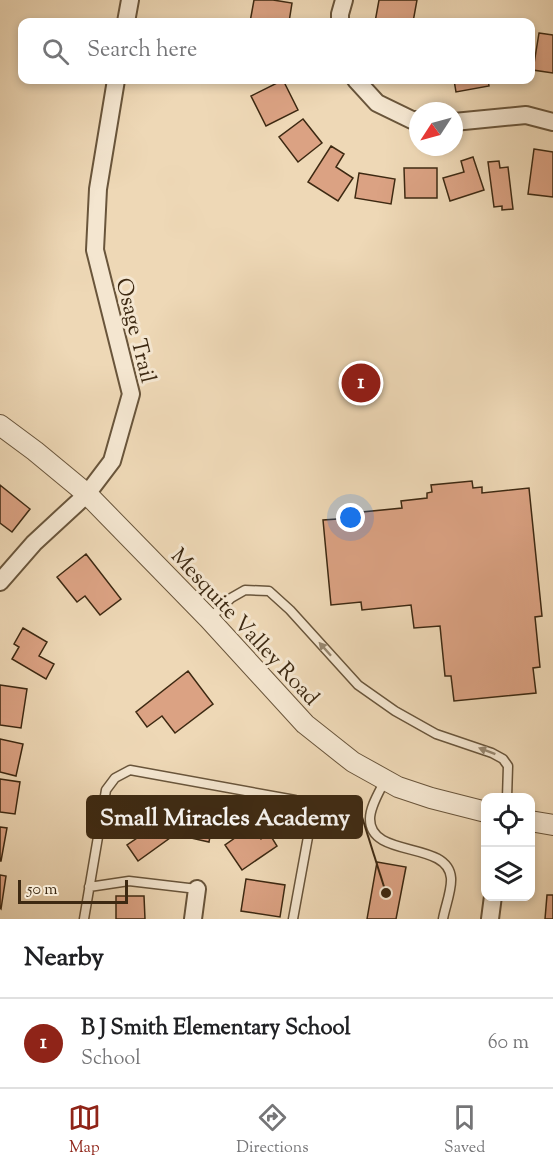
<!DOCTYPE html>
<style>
body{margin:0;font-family:"Sorts Mill Goudy",serif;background:#f2f2f2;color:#202124}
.controls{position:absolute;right:18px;bottom:18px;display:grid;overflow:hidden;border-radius:12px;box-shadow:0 3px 9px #0003}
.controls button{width:54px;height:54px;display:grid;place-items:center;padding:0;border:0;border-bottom:2px solid #e0e0e0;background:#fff;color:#202124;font:30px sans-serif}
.compass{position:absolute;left:409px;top:102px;width:54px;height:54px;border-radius:50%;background:#fff;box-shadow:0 3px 9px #0003;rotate:234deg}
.scale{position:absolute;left:18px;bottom:15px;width:110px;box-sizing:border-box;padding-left:6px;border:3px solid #3d2912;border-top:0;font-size:16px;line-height:21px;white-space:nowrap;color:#3d2912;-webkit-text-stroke:4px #f4e6d0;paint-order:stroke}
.you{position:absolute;left:351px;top:518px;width:21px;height:21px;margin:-15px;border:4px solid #fff;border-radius:50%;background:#1a73e8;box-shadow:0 0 0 9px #1a73e833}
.badge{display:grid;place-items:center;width:39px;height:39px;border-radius:50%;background:#8f2418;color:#fff;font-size:20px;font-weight:700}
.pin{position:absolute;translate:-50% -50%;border:3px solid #fff;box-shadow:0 2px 6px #0006}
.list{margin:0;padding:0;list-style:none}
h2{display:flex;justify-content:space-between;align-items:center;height:78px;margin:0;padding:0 24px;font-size:26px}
h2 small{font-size:20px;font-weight:400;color:#757577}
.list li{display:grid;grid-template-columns:39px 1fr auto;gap:18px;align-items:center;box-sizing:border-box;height:90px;padding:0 24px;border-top:2px solid #e0e0e0}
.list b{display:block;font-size:22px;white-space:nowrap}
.list p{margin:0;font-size:20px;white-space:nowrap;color:#757577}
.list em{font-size:20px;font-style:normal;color:#757577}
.icon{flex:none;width:33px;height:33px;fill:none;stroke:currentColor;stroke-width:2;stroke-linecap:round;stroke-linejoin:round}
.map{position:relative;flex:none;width:553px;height:919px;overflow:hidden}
.search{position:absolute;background:#fff;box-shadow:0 3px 9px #0003;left:18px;right:18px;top:18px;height:66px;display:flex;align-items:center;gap:15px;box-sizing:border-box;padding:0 21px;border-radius:12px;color:#757577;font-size:22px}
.sheet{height:168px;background:#fff}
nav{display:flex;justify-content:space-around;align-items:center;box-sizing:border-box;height:84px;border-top:2px solid #e0e0e0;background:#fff;font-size:16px;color:#757577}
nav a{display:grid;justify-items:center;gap:3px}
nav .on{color:#8f2418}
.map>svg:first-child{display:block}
</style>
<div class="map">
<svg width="553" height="919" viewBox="0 0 553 919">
<rect width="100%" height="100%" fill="#eed8b6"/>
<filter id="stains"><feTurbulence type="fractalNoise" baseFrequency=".00333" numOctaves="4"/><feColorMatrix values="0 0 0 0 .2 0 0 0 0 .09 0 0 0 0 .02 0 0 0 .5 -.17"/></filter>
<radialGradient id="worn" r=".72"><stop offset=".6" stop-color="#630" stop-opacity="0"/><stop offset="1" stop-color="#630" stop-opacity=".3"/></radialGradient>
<!-- building -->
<path fill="#dba283" stroke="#3d2912" stroke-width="1.5" d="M254 0H273L292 3 289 22H250Z
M379 0H417L413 22H375Z
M539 33 553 35V73L533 70Z
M283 80 298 110 266 126 251 96Z
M454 80H488L489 86 456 92Z
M303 119 322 143 298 162 279 137Z
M331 146 344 154 336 167 353 178 338 201 308 182Z
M534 149 553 152V197L528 194Z
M473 157 484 190 450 201 443 178 464 172 461 161Z
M499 161 500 168 508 167 513 209 502 210V206L494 207 488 162Z
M404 168H437V198H405Z
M359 173 395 179 391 204 355 198Z
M472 481 473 488 482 487V493L529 488 542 616 535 617 540 667 533 668 536 693 454 701 451 676H445L440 626 414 628 411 605 362 610 361 602 331 605 323 520 352 518V513L402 508 401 501 427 498V493L432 492 431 485Z
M0 485 30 509 12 532 0 523Z
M86 554 121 599 100 615 85 596 77 602 57 577Z
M23 628 47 642 39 656 54 664 46 679 12 659 19 647 14 644Z
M188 671 213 704 175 733 162 716 147 727 136 712Z
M0 685 27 689 21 728 0 725Z
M0 739 23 744 16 776 0 772Z
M0 779 20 782 15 814 0 812Z
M189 799 210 803 209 814 220 816 217 832 211 831 209 842 182 836Z
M151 802 174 835 138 861 127 845 137 838 124 820Z
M252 826 261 839 269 833 277 846 242 870 225 845Z
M0 827 7 828 1 861H0Z
M377 862 406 867 396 919H367Z
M0 875 6 876 1 909 0 908Z
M246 879 285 885 280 917 241 911Z
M547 895H553V919H545Z
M116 896H144L145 919H116Z"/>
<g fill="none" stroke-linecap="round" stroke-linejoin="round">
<defs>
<path id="service" d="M209 619 231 598 245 590 269 591 290 610 358 685 395 711 436 734 492 753 503 759 508 766 507 798
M385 780C380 791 370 806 370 819 370 859 448 840 451 878 452 890 445 907 443 919
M89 887 129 881 197 889
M84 919 106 790 115 778 130 770 295 800 307 811 310 826 293 919"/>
<path id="minor" d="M126 22 130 0
M340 22V14L344 0
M356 80 377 103 412 120H418
M454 122 526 115 553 122
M0 582 34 543 87 494 112 461 131 394 95 250 98 189 116 80
M193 919 197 889
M490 919 493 896"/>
<path id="tertiary" d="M0 425 35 451 87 494 209 619 305 724 353 762 398 787 431 798 486 812
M530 821 553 825"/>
</defs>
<!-- service casing -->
<use href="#service" stroke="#69553b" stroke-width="11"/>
<!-- minor casing -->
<use href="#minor" stroke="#69553b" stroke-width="20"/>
<!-- tertiary casing -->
<use href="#tertiary" stroke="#69553b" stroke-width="22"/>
<!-- service -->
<use href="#service" stroke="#f4e6d0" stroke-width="8"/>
<!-- minor -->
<use href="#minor" stroke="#f4e6d0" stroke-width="16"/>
<!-- tertiary -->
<use href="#tertiary" stroke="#f4e6d0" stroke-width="20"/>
</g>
<!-- one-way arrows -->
<defs><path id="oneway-solid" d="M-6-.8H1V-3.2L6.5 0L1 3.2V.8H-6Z" transform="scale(1.5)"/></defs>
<g fill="#988871">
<use href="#oneway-solid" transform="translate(325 649) rotate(-132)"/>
<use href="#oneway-solid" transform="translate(487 751) rotate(-159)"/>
</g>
<g text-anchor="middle" stroke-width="6" stroke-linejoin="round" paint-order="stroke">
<!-- street labels -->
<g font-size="22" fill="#3d2912" stroke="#f4e6d0">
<text transform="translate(137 330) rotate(76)" y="8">Osage Trail</text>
<text transform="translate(246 626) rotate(47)" y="8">Mesquite Valley Road</text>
</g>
</g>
<!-- callouts -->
<path fill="none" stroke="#3d2912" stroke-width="2" d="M386 893L362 817"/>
<circle fill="#3d2912" stroke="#f4e6d0" stroke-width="2" cx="386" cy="893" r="6"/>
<rect fill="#3d2912" stroke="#3d2912" stroke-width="2" x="87" y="796" width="275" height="42" rx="6"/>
<g font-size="24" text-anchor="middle" font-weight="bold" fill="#fff">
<text x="225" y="825">Small Miracles Academy</text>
</g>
<rect width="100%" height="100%" filter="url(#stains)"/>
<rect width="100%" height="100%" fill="url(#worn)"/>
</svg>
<div class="controls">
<button><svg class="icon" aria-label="locate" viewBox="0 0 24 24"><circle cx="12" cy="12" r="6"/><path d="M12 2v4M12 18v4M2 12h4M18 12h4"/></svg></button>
<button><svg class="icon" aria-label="layers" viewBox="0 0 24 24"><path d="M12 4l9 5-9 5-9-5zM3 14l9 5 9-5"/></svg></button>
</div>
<svg class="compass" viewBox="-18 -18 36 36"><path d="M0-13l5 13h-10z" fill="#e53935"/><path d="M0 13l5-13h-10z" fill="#757577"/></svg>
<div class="scale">50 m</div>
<div class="you"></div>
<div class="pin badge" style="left:361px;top:383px">1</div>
<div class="search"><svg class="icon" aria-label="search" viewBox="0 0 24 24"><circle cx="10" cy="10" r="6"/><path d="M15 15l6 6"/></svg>Search here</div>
</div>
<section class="sheet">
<h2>Nearby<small></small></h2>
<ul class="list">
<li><span class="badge">1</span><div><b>B J Smith Elementary School</b><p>School</p></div><em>60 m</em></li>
</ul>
</section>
<nav>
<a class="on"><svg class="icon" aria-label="map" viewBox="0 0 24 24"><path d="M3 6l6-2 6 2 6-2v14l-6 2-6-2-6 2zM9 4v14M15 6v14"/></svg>Map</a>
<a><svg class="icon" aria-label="directions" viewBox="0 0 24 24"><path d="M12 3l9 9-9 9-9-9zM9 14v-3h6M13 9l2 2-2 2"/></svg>Directions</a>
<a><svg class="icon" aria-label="saved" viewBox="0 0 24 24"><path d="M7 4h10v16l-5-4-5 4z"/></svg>Saved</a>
</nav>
